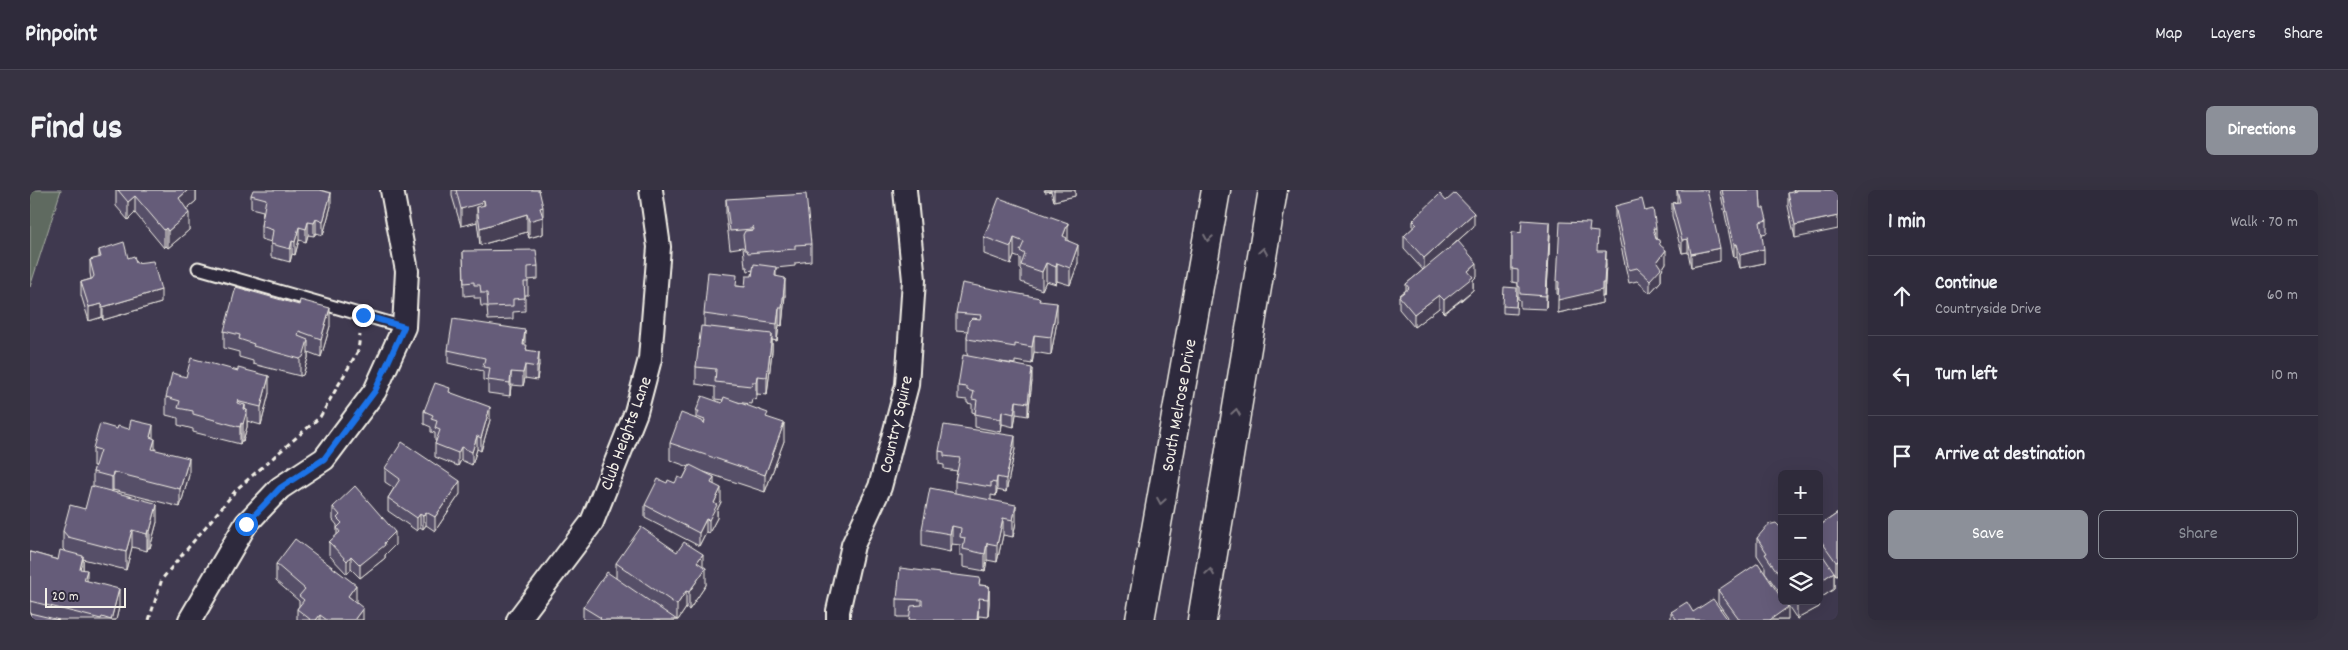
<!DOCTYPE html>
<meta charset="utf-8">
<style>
body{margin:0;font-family:Dekko,sans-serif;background:#373342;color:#f1f3f6}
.controls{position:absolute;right:15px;bottom:15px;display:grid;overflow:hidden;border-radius:8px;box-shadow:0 5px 20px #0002}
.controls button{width:45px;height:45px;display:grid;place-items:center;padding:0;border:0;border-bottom:1px solid #4a4755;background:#2f2b3b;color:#f1f3f6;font:25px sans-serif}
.scale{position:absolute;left:15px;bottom:12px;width:81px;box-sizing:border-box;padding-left:5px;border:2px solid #f4f1e8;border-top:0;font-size:14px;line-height:18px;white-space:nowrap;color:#f4f1e8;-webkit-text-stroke:4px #2f2a3d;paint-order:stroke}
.stop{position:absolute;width:15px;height:15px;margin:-11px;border:4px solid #1a73e8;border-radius:50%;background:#fff}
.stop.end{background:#1a73e8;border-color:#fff;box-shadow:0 1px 5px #0008}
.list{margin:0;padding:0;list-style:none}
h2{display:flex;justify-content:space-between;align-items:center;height:65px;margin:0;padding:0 20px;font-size:21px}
h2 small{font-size:16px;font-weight:400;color:#a7a7af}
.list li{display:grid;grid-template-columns:32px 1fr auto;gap:15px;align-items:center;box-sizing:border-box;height:80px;padding:0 20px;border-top:1px solid #4a4755}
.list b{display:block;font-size:19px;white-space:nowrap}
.list p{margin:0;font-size:16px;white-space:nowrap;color:#a7a7af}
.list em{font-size:16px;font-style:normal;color:#a7a7af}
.actions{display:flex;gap:10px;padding:15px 20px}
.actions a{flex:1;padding:11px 0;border:1px solid #8c9099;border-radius:8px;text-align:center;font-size:18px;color:#8c9099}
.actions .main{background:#8c9099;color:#fff}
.icon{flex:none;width:28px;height:28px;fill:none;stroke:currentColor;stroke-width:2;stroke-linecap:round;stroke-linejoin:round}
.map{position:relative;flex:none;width:1808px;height:430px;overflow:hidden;border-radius:8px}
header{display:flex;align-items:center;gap:30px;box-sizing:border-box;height:70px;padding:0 25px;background:#2f2b3b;border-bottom:1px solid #4a4755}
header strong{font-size:24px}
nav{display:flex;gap:28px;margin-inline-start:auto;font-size:18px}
.intro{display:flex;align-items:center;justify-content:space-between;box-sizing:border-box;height:120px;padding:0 30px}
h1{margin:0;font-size:35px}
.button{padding:12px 22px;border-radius:8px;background:#8c9099;color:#fff;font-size:18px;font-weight:700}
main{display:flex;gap:30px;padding:0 30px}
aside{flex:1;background:#2f2b3b;border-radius:8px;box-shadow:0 5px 20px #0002}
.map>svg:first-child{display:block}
</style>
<header>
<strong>Pinpoint</strong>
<nav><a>Map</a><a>Layers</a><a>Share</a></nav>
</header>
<div class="intro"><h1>Find us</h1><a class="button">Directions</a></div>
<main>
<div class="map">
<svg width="1808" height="430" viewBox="0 0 1808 430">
<rect width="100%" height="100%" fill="#3f394f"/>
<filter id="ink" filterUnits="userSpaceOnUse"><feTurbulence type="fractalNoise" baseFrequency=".02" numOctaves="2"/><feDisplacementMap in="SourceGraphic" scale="10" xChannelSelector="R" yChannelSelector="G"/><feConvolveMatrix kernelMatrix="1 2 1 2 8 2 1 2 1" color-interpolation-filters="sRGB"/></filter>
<g filter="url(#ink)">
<!-- green -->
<path fill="#5e6b60" stroke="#a9aea4" d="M0 0H31L0 97Z"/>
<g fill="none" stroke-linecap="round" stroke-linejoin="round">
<defs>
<path id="service" d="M168 78 374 137"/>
<path id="minor" d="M160 430 216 334 250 298 294 269 345 201 374 137 377 81 362 0
M488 430 562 332 606 222 620 169 629 57 621 0
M808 430V421L823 355 850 297 877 195 884 90 875 0"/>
<path id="primary" d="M1110 430 1186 0
M1172 430 1243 0"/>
</defs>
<!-- service casing -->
<use href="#service" stroke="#f4f1e8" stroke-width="15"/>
<!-- minor casing -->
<use href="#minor" stroke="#f4f1e8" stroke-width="26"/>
<!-- primary casing -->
<use href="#primary" stroke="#f4f1e8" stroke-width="31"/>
<!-- path -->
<path stroke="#f4f1e8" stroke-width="3" stroke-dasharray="5 4" stroke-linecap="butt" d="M119 430 132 389 208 298 290 227 328 161 330 145"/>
<!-- service -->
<use href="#service" stroke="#2f2a3d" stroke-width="11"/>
<!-- minor -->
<use href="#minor" stroke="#2f2a3d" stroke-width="22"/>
<!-- primary -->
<use href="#primary" stroke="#2f2a3d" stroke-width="28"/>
</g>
<!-- wall -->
<path fill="#574f68" stroke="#f4f1e8" d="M86 0H166V11L156 19 159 40 138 58 136 56 134 58 105 23 98 30 86 16Z
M422 0H509L513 34V44L499 48 497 42 450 55 447 32 431 36 422 6Z
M1014 0H1045V6L1024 11 1021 1 1015 2Z
M1647 0 1690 71 1661 77 1658 62 1652 63 1642 26V13L1647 12Z
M1690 0H1730L1731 18 1737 30V43L1732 44 1734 73 1710 78 1707 67 1704 68Z
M1763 0H1806L1765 48 1758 16V3L1764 2Z
M221 5 301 16 293 45 286 43 284 46 278 45 276 52 269 50 265 65 262 64 260 72 241 67V52L231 49V36L233 21 221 18Z
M696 9 781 54V71L765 73V76L746 78V87L755 105 752 136 749 135 747 151 742 150V161L737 205 727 204 726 210 722 209 721 214 706 212 738 228 754 251 735 302 674 282 684 295 691 312 687 320V328L679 343 676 342 669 356 615 328V315L637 293H645L653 289 659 277 640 270V253L666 229V221L692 213 693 210 685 209V197L666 194V177L674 136V124L707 96 715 97 722 86 723 80 718 81 717 77H715L713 57 700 59 696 26Z
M1416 11 1444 36 1421 57 1447 86 1443 90V100L1432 110 1414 123 1409 118 1384 137 1369 119V106L1376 100V94L1393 80 1374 59V46L1383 38V30Z
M1585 16 1615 21 1636 73 1631 81V91L1620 103 1607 91 1599 93 1585 29Z
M1560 41 1567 61 1576 74 1574 107 1572 106V113L1528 123 1529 105 1527 104V91Z
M1482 42 1520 45 1516 119 1490 118V110L1488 109V93L1482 92Z
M954 47 1038 50V51L1048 73 1040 95 1027 91 1026 94 1016 91 1012 100 991 92V80L990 79V68L984 66 981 74 954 64Z
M69 60 98 68 106 73 131 113 73 130 72 127 59 131 51 105V92L61 89 60 83V70L69 68Z
M433 61 508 76V89L498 90V105H495V121L483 122V129L458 130 457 116H451L450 108H444V105L434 106Z
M1487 105 1486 124 1473 123V116Z
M1010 111 1027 131 1021 165 1004 162 1002 174 985 171V174L964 171 1002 191 998 226 986 224 984 237 972 234 971 242 945 237V223L942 222V214L937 213V210L928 209V196L938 166 937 164V147L938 141 926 140V123Z
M300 136 291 167 278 162V168L273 185 270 186 223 174V171L209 167V162L194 158V141Z
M495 155 497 160 509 175 507 190 495 188 493 196 481 195 480 206 458 203V191L453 190V181L418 173V160Z
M156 187 239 203 231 235 217 231V237L213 251H211L210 254 163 242V239L148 235V228L136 225V207Z
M420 202 460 230 451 261 447 259 442 275 431 270 428 276 405 267V254L406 251H405V243L401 242V237L394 234V221Z
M87 239 123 248 125 260 159 285 150 317 83 300 82 302 127 332 120 358H118L117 361 102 357 96 380 53 369V379L57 391 89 417 86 430H0V362L28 370 35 361 33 359V341L55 319 63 297V282L65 276H63V258Z
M985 259 976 302 967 300 966 306 961 305V310L986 332 983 347 973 345 967 372 957 370 955 381 933 377V365H930V355L922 354 920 362 892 356V339L925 303V291L927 281 914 279V275L909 274V261Z
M355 278 430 304 405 341 396 335 393 339 390 337 387 341 358 321V308L364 298 355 292Z
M303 317 365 355 355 365V368L330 388 321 379 317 384 299 365V352L307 345V335L303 330Z
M1808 323V384L1806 385 1804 382V399L1789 409V336Z
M1752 336V406L1735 382V377L1727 365V348Z
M647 362 673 376 676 395 659 420 656 418 648 430H553V417L586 388V373Z
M246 374 326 412 333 430H267V419L269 416V411L246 391Z
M950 395 959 396V413L958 427 949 426 948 430H879L880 427H867V409Z
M1688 400 1758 430H1700L1688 413Z
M1755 411H1789V417L1767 429Z
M1641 422H1663L1698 430H1641Z"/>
<!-- shaded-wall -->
<path fill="#474055" stroke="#f4f1e8" d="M158 0H166V11L149 25V8Z
M1015 0H1021V1L1015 2Z
M1024 0H1045V6L1024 11Z
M301 3V16L293 45V32Z
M105 6V23L98 30V12Z
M454 10V27L447 17V32L431 36V19Z
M513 17V44L499 48V31L510 18Z
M159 23V40L138 58V41Z
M1444 23V36L1394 81V68Z
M497 24V42L450 55V38Z
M1808 26V39L1765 48V35Z
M286 29V43L284 46V33Z
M278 32V45L276 52V39Z
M1520 32V45L1516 119V106Z
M1038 33V50L1037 54 1033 46Z
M269 37V50L265 65V52Z
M136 38V56L134 58V40Z
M1623 38H1626V51Z
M984 48V66L981 74V57Z
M1658 49V62L1652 63V50Z
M262 51V64L260 72V59Z
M1704 54H1707V67L1704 68Z
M1048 55V73L1040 95V78Z
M1690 58V71L1661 77V64Z
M1734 59V73L1710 78V65Z
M1636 60V73L1631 81V91L1620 103V90L1627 72Z
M1576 61V74L1574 107V93Z
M1016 73V91L1012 100V82Z
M1027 73V91L1026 94V77Z
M1447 73V86L1443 90V100L1414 123V110L1438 81Z
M755 88V105L752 136V118Z
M1572 93V113L1528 123V110Z
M131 100V113L73 130V117Z
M1409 105V118L1384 137V124Z
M1027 113V131L1021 165V147Z
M72 114V127L59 131V117Z
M300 118V136L291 167V149Z
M749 118V135L747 151V134Z
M495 140V153L493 168V155Z
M742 144V161L737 205V187Z
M1004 145V162L1002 174V157Z
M278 150V168L273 185 270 186V169Z
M509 162V175L507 190V177Z
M495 175V188L493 196V183Z
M1002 178V191L998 226V213Z
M481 182V195L480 206V193Z
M239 186V203L231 235V217Z
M727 186V204L726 210V192Z
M986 211V224L984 237V224Z
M215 215V225L217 220V237L213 251V234Z
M460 217V230L451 261V248Z
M972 221V234L971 242V229Z
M211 233V251L210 254V237Z
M754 233V251L735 302V285Z
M123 235V253L120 247Z
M447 246V259L442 275V262Z
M985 246V259L976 302V289Z
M125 249V266L122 259Z
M431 257V270L428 276V263Z
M159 268V285L150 317V299Z
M83 282V300L82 305V287Z
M684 287V300L681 293Z
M967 287V300L966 306V293Z
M430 291V304L405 341V327Z
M691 298V312L687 320V328L679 343V330L684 313Z
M127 315V332L120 358V341Z
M986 315V332L983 347V330Z
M396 322V335L393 339V326Z
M390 324V337L387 341V328Z
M973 328V345L967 372V355Z
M676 329V342L669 356V343Z
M922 336V354L920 362V344Z
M102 340V357L96 380V362Z
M118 340V358L117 361V344Z
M365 342V355L355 365V368L330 388V375Z
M957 353V370L955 381V364Z
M673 364V381L667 372Z
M53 366V383L50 379Z
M321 366V379L317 384V371Z
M1808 371V384L1806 385V372Z
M676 378V395L659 420V402Z
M57 380V398L54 390Z
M1804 382V399L1789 409V392Z
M326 395V413L318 406Z
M959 396V413L958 427V409Z
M89 399V417L86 430H81Z
M656 401V418L648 430H647V415Z
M949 408 948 430H947Z
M1767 411H1789V417L1767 429Z
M1758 417V430H1739Z
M333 418V430H324Z
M290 425V430H286Z"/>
<!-- building -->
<path fill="#655c79" stroke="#f4f1e8" d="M88 0H158L149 8 159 23 138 41 136 38 134 40 105 6 98 12Z
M223 0H290L301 3 293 32 286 29 284 33 278 32 276 39 269 37 265 52 262 51 260 59 241 54 243 40 231 36 236 9 221 5Z
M426 0H509L513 17 510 18 513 27 499 31 497 24 450 38 447 17 455 15 454 10 451 11 452 13 431 19Z
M1647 0H1677L1690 58 1661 64 1658 49 1652 50 1642 13 1650 12Z
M1692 0H1730L1731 18H1734L1737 30 1730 32 1734 59 1710 65 1707 54H1704Z
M1766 0H1806L1808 8V26L1765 35 1758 3 1766 1Z
M1425 3 1444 23 1394 68 1374 46 1387 34 1383 30 1410 4 1416 11Z
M776 4 781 54 765 55V59L718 63 717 60H715L713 45 715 41 724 40 723 36 721 39 700 41 696 9Z
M969 8 1038 33 1033 46 1037 48 1036 50 1048 55 1040 78 1027 73 1026 77 1016 73 1012 82 991 75 995 64 990 61 994 52 984 48 981 57 954 47Z
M1612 9 1615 21 1623 19 1626 38H1623L1626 49 1629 50 1630 55 1636 60 1627 72 1631 78 1620 90 1607 78 1599 80 1585 16Z
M1492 30 1520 32 1516 106 1490 104V97L1488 96V80L1482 79V42L1491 43Z
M1530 32 1560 33 1559 41 1568 42 1567 61H1576L1574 93H1572V100L1528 110 1529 92 1527 91Z
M1428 51 1447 73 1438 81 1443 87 1414 110 1409 105 1384 124 1369 106 1379 98 1376 94Z
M94 52 98 68 104 66 106 73 123 71 131 100 73 117 72 114 59 117 51 92 62 89 64 86 60 70 71 67 69 60Z
M506 60 508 76 498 77V92H494L495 108 483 109V116L458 117 457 103H451L450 95H444V92L434 93 433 61Z
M724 74 746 77 745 86 755 88 752 118H749L747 134 674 124 678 82 707 85 706 96 715 97 716 86H722Z
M932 93 1010 108 1009 111 1027 113 1021 147 1004 145 1002 157 985 154V157L938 149 937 147 939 131 942 128 950 129 951 125 926 123Z
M206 97 269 115 270 110 300 118 291 149 269 141 268 146 278 150 273 167 270 169 223 156 224 154 209 149 210 145 194 141Z
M1474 97 1487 98 1486 117 1473 116Z
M423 129 495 140 493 155H497L496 160 509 162 507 177 495 175 493 183 481 182 480 193 458 190 460 178 453 177 455 168 418 160Z
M671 136 742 144 737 187 727 186 726 192H722L721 196 685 192 686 179 666 177Z
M933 165 1002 178 998 213 986 211 984 224 972 221 971 229 945 224 947 210 942 209 944 202 937 200V197L928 196Z
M161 168 208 181V178L239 186 231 217 210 212 208 209 207 213 215 215 214 219 217 220 213 234 211 233 210 237 163 224V221L148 218 150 211 136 207 142 183 156 187Z
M405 193 420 198 419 202 460 217 451 248 447 246 442 262 431 257 428 263 405 254 410 240 405 238 407 231 401 229 403 225 394 221Z
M672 206 692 213 694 207 738 223 736 227 754 233 735 285 640 253 651 223 672 231 674 234 675 230 667 227 669 221H666Z
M101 230 123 235 120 247 125 249 122 259 159 268 150 299 83 282 82 287 63 282 70 260 63 258 70 234 87 239 88 236 99 239Z
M914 235 985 246 976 289 967 287 966 293 961 292V297L925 291 930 268 914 266V262L909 261Z
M372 252 430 291 405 327 396 322 393 326 390 324 387 328 358 308 370 289 355 278Z
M660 275 684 287 681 293 691 298 684 313 687 315 679 330 676 329 669 343 615 315 628 289 637 293 638 290 645 293 648 287 653 289Z
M61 296 125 313 127 315 120 341 118 340 117 344 102 340 96 362 38 347 33 341 40 315 55 319Z
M325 296 365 342 354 353 355 355 330 375 321 366 317 371 299 352 310 342 307 338 312 333 307 328 310 325 303 317Z
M900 298 986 315 983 330 973 328 967 355 957 353 955 364 933 359 935 348 930 347 931 338 922 336 920 344 892 339Z
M1808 323V371L1806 372 1789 348V336Z
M1746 333 1750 337 1752 336V389L1735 364 1737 363 1727 348 1738 335Z
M611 337 647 362 654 352 673 364 667 372 676 378 659 402 656 401 647 415 586 373Z
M265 349 326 395 318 406 333 418 324 430H297L290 425 286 430H281L267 419 274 410 269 406 275 399 246 374Z
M30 360 53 366 50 379 57 380 54 390 89 399 81 430 72 427 71 429 0 411V362L28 370Z
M1789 360 1804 382 1789 392Z
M1728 373 1752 409V411H1754L1758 417 1740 430H1710L1688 400Z
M870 378 950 388 949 395 959 396 958 409 949 408 947 430H879L881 416 892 415V410L867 409Z
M577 382 647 430H569L571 428 553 417Z
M1683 409 1698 430H1647L1641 422 1657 412 1663 422Z
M0 423 29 430H0Z"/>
<!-- one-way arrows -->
<defs><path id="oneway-chevron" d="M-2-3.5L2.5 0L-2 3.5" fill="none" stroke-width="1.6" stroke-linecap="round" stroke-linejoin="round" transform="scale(1.25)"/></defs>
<g stroke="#747079">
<use href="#oneway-chevron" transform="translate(1178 48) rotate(100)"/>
<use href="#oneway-chevron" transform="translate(1233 61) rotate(-81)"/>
<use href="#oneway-chevron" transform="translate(1206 222) rotate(-81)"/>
<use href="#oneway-chevron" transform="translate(1131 311) rotate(100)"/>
<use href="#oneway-chevron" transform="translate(1180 382) rotate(-81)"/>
</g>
</g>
<g fill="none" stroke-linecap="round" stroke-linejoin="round" filter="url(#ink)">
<!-- route -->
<path stroke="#1a73e8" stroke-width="6" d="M216 334 250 298 294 269 345 201 374 137 333 125"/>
</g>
<g text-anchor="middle" stroke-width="4.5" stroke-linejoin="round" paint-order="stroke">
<!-- street labels -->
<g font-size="18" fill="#f4f1e8" stroke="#2f2a3d">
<text transform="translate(1148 215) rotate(-80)" y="6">South Melrose Drive</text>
<text transform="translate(865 234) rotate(-77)" y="6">Country Squire</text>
<text transform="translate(595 243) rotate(-70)" y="6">Club Heights Lane</text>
</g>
</g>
</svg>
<div class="controls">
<button>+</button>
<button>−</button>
<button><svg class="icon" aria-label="layers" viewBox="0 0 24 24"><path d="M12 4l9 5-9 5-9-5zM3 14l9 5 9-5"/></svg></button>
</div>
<div class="scale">20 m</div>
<div class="stop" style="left:216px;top:334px"></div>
<div class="stop end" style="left:333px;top:125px"></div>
</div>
<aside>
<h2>1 min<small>Walk · 70 m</small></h2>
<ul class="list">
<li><svg class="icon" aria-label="ahead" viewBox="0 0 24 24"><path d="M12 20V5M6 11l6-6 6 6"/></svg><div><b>Continue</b><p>Countryside Drive</p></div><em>60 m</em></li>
<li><svg class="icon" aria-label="left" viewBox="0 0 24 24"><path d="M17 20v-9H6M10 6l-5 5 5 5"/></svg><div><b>Turn left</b></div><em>10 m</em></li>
<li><svg class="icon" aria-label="arrive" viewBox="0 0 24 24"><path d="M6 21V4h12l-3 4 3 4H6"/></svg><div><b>Arrive at destination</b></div></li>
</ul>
<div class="actions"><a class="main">Save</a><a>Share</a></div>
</aside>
</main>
